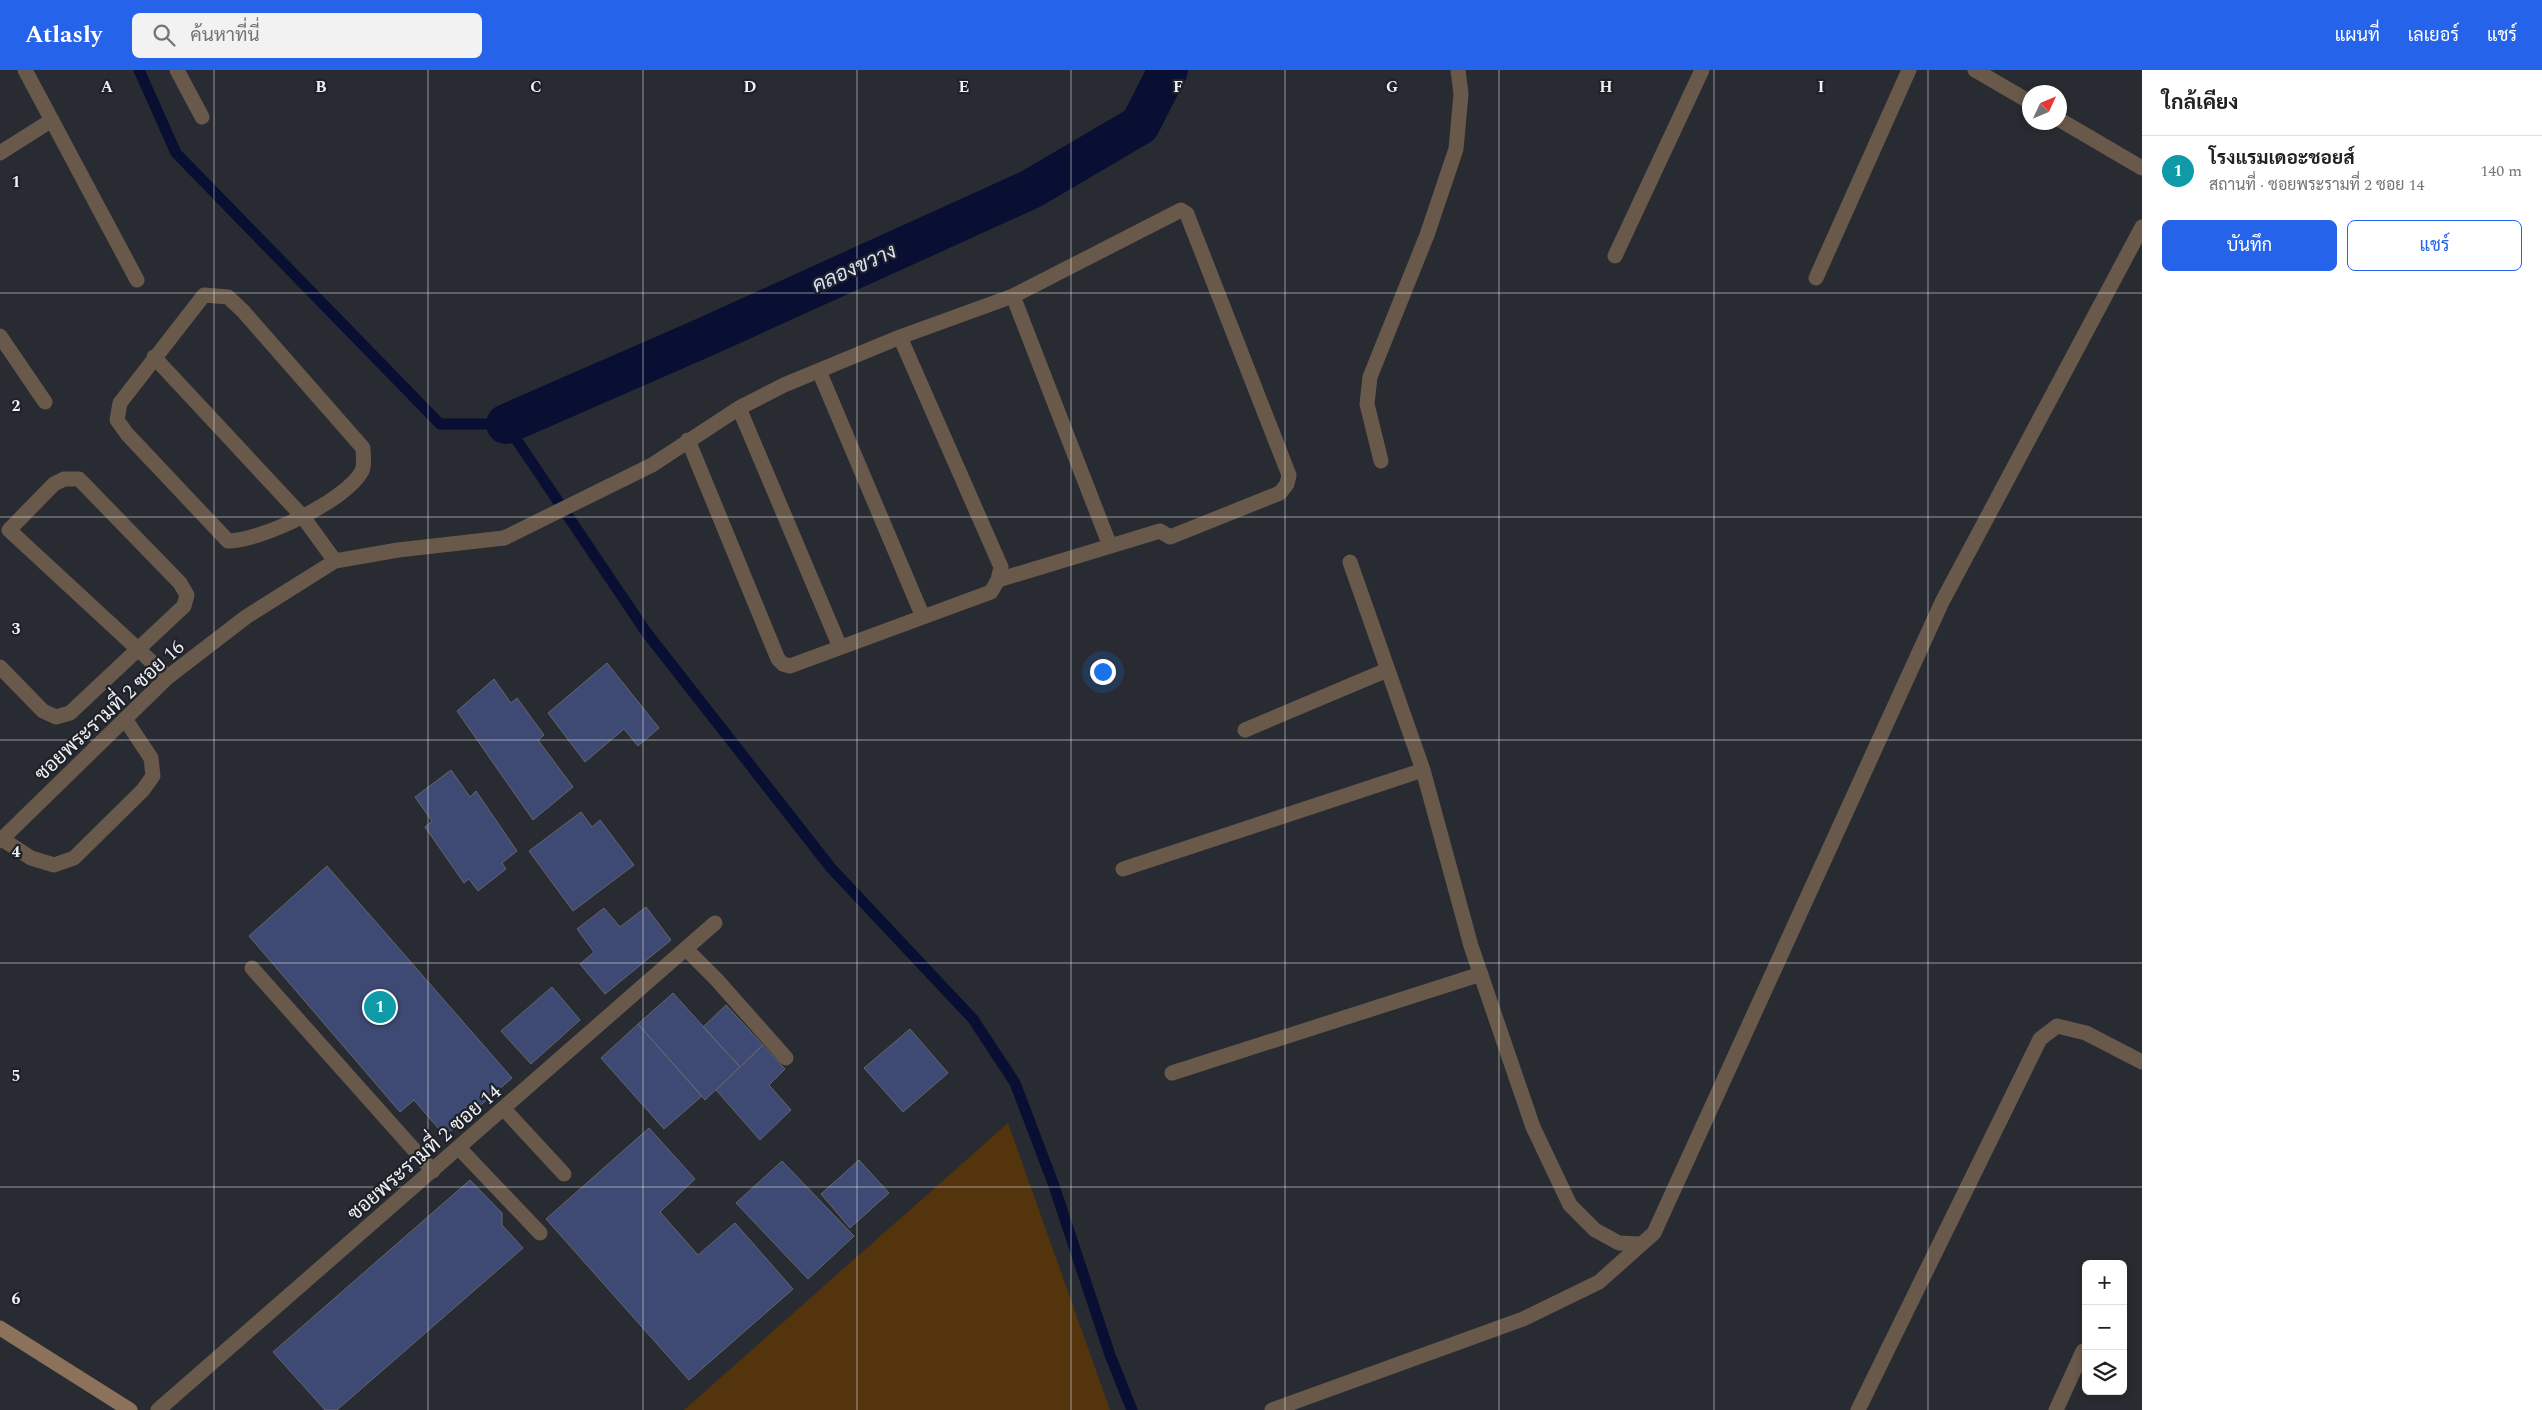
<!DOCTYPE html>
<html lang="th">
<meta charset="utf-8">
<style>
body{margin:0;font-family:Spectral,Sarabun,serif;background:#f2f2f2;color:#202124}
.controls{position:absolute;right:15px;bottom:15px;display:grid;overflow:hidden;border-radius:8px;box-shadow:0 2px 8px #0003}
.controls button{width:45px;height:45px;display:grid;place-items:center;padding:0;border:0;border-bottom:1px solid #e0e0e0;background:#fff;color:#202124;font:25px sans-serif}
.compass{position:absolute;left:2022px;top:15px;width:45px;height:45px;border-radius:50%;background:#fff;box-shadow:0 2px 8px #0003;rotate:46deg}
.you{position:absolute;left:1102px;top:601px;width:18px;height:18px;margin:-12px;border:4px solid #fff;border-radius:50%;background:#1a73e8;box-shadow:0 0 0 8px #1a73e833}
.badge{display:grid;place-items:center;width:32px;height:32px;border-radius:50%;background:#2563eb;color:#fff;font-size:16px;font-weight:700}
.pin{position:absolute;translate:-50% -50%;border:2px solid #fff;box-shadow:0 1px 5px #0006}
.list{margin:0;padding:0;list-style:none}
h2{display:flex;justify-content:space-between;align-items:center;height:65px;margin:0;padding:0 20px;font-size:21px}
h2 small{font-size:16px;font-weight:400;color:#757577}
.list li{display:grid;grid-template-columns:32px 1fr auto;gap:15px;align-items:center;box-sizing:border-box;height:70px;padding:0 20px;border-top:1px solid #e0e0e0}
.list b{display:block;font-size:19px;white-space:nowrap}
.list p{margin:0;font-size:16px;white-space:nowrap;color:#757577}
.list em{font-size:16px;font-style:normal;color:#757577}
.actions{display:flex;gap:10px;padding:15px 20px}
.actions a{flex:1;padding:11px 0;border:1px solid #2563eb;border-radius:8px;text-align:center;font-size:18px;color:#2563eb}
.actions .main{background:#2563eb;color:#fff}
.icon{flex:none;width:28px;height:28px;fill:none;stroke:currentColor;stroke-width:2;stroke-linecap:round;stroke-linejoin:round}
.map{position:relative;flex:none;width:2142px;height:1340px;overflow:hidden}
header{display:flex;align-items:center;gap:30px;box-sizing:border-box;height:70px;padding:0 25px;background:#2563eb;color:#fff}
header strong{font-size:24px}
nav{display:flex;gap:28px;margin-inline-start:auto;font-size:18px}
.search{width:350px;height:45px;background:#f2f2f2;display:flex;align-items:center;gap:12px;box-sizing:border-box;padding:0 18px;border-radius:8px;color:#757577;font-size:19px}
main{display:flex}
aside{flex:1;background:#fff}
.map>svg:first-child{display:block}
</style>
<header>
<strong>Atlasly</strong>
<div class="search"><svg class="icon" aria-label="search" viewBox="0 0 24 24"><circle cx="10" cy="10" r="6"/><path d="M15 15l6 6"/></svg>ค้นหาที่นี่</div>
<nav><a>แผนที่</a><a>เลเยอร์</a><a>แชร์</a></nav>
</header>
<main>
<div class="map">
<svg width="2142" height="1340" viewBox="0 0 2142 1340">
<rect width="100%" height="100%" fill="#292b32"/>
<!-- green -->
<path fill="#54340d" d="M1008 1053 1110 1340H684Z"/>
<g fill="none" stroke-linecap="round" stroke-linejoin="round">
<!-- stream -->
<path stroke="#090f32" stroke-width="11" d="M139 0 176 83 440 354H506L646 562 831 798 973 949 1015 1013 1053 1113 1110 1285 1132 1340"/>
<!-- canal -->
<path stroke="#090f32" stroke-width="40" d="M506 354 705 267 1031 119 1140 55 1168 0"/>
</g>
<!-- building -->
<path fill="#3e4a73" stroke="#63666e" d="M607 593 659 658 638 676 624 659 585 692 548 643Z
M494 609 511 633 517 628 544 665 538 670 573 717 533 750 457 641Z
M451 700 470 727 476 721 517 781 502 793 506 799 478 821 469 809 464 813 425 757 432 751 415 727Z
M581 742 592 757 600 750 634 795 573 841 529 781Z
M327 796 512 1008 445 1066 414 1030 400 1042 249 866Z
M646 837 671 870 605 924 580 894 594 882 577 859 604 838 620 857Z
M552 917 580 950 531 994 501 961Z
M673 923 740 997 705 1030 638 954Z
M726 935 763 975 740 997 703 957Z
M638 954 702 1026 664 1059 601 988Z
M910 959 948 1003 903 1042 864 998Z
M763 975 785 999 769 1015 791 1040 760 1070 716 1020Z
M649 1058 695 1109 660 1142 698 1185 735 1153 793 1219 689 1310 546 1149Z
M859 1090 889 1123 850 1158 821 1124Z
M782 1091 854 1166 808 1209 736 1133Z
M470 1110 502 1143V1155L523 1178 337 1340H325L273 1282Z"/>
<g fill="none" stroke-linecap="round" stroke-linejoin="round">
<!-- lane -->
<path stroke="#69594a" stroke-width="15" d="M1816 208 1909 0
M204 225 228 227 243 241 363 378C363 385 365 395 362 401 347 430 261 471 228 471L127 364 117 350 120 333Z
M1013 226 1110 476
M154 287 303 447 335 491
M819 301 923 547
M739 338 840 577
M688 370 778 589 783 594 790 596 991 522 998 510 1001 497 900 267
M504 468 652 395 739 338 784 315 900 267 1013 226 1181 140 1187 144 1190 152 1289 405 1287 414 1280 423 1170 467 1160 461 998 510
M0 597 43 641 56 647 70 643 184 536 187 525 180 513 79 409H64L54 414 9 460 168 607
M2 769 31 788 54 795 74 788 143 720 153 706 151 688 125 649
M504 1039 564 1104
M459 1078 540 1163"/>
<!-- street -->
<path stroke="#69594a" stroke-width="15" d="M25 0 137 210
M177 0 202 47
M1975 0 2030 32
M2060 50 2142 98
M0 83 52 50
M1615 186 1702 0
M0 266 45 332
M1381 391 1367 334 1370 307 1427 165 1456 79 1461 24 1458 0
M1350 492 1423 700 1471 876 1533 1057 1570 1135 1595 1160 1619 1173 1640 1174
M1245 660 1387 600
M0 771 168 607 246 547 335 491 398 480 504 468
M1123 799 1423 700
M686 879 717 910 786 988
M252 898 433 1101
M1172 1003 1481 904
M158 1340 715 853
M1272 1340 1523 1249 1599 1212 1654 1163 1942 532 2142 157
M1858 1340 2040 969 2057 956 2086 963 2142 992
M2056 1340 2083 1281"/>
<!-- secondary -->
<path stroke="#8c725a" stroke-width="15" d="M0 1258 130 1340"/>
</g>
<!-- grid -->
<path fill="none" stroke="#eef0f5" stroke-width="1" stroke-opacity="0.55" d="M214 0V1340M428 0V1340M643 0V1340M857 0V1340M1071 0V1340M1285 0V1340M1499 0V1340M1714 0V1340M1928 0V1340M0 223H2142M0 447H2142M0 670H2142M0 893H2142M0 1117H2142"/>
<g text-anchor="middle" stroke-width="4.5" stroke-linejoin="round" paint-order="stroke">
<!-- street labels -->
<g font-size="20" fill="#eef0f5" stroke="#1f2128">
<text transform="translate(109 640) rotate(-43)" y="7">ซอยพระรามที่ 2 ซอย 16</text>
<text transform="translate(424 1082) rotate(-41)" y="7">ซอยพระรามที่ 2 ซอย 14</text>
</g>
<!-- water labels -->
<g font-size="21" font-style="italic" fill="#d5defb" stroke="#1f2128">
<text transform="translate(854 198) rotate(-24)" y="7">คลองขวาง</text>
</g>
</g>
<g font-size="16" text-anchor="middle" font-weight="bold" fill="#eef0f5" stroke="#1f2128" stroke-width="4.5" stroke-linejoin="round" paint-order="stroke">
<text x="107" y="22">A</text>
<text x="321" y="22">B</text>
<text x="536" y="22">C</text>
<text x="750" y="22">D</text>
<text x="964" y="22">E</text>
<text x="1178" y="22">F</text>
<text x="1392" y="22">G</text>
<text x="1606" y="22">H</text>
<text x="1821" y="22">I</text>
<text x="16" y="117">1</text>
<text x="16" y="341">2</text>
<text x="16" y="564">3</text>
<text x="16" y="787">4</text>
<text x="16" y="1011">5</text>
<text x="16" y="1234">6</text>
</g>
</svg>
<div class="controls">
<button>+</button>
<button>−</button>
<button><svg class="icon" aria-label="layers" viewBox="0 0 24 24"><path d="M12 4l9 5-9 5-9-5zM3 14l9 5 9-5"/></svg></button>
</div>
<svg class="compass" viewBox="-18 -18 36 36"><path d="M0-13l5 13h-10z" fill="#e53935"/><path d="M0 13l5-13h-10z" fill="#757577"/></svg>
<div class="you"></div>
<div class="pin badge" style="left:380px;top:937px;background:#0f9aa8">1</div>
</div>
<aside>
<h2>ใกล้เคียง<small></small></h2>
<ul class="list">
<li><span class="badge" style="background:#0f9aa8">1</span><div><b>โรงแรมเดอะชอยส์</b><p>สถานที่ · ซอยพระรามที่ 2 ซอย 14</p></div><em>140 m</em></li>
</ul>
<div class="actions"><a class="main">บันทึก</a><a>แชร์</a></div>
</aside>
</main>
